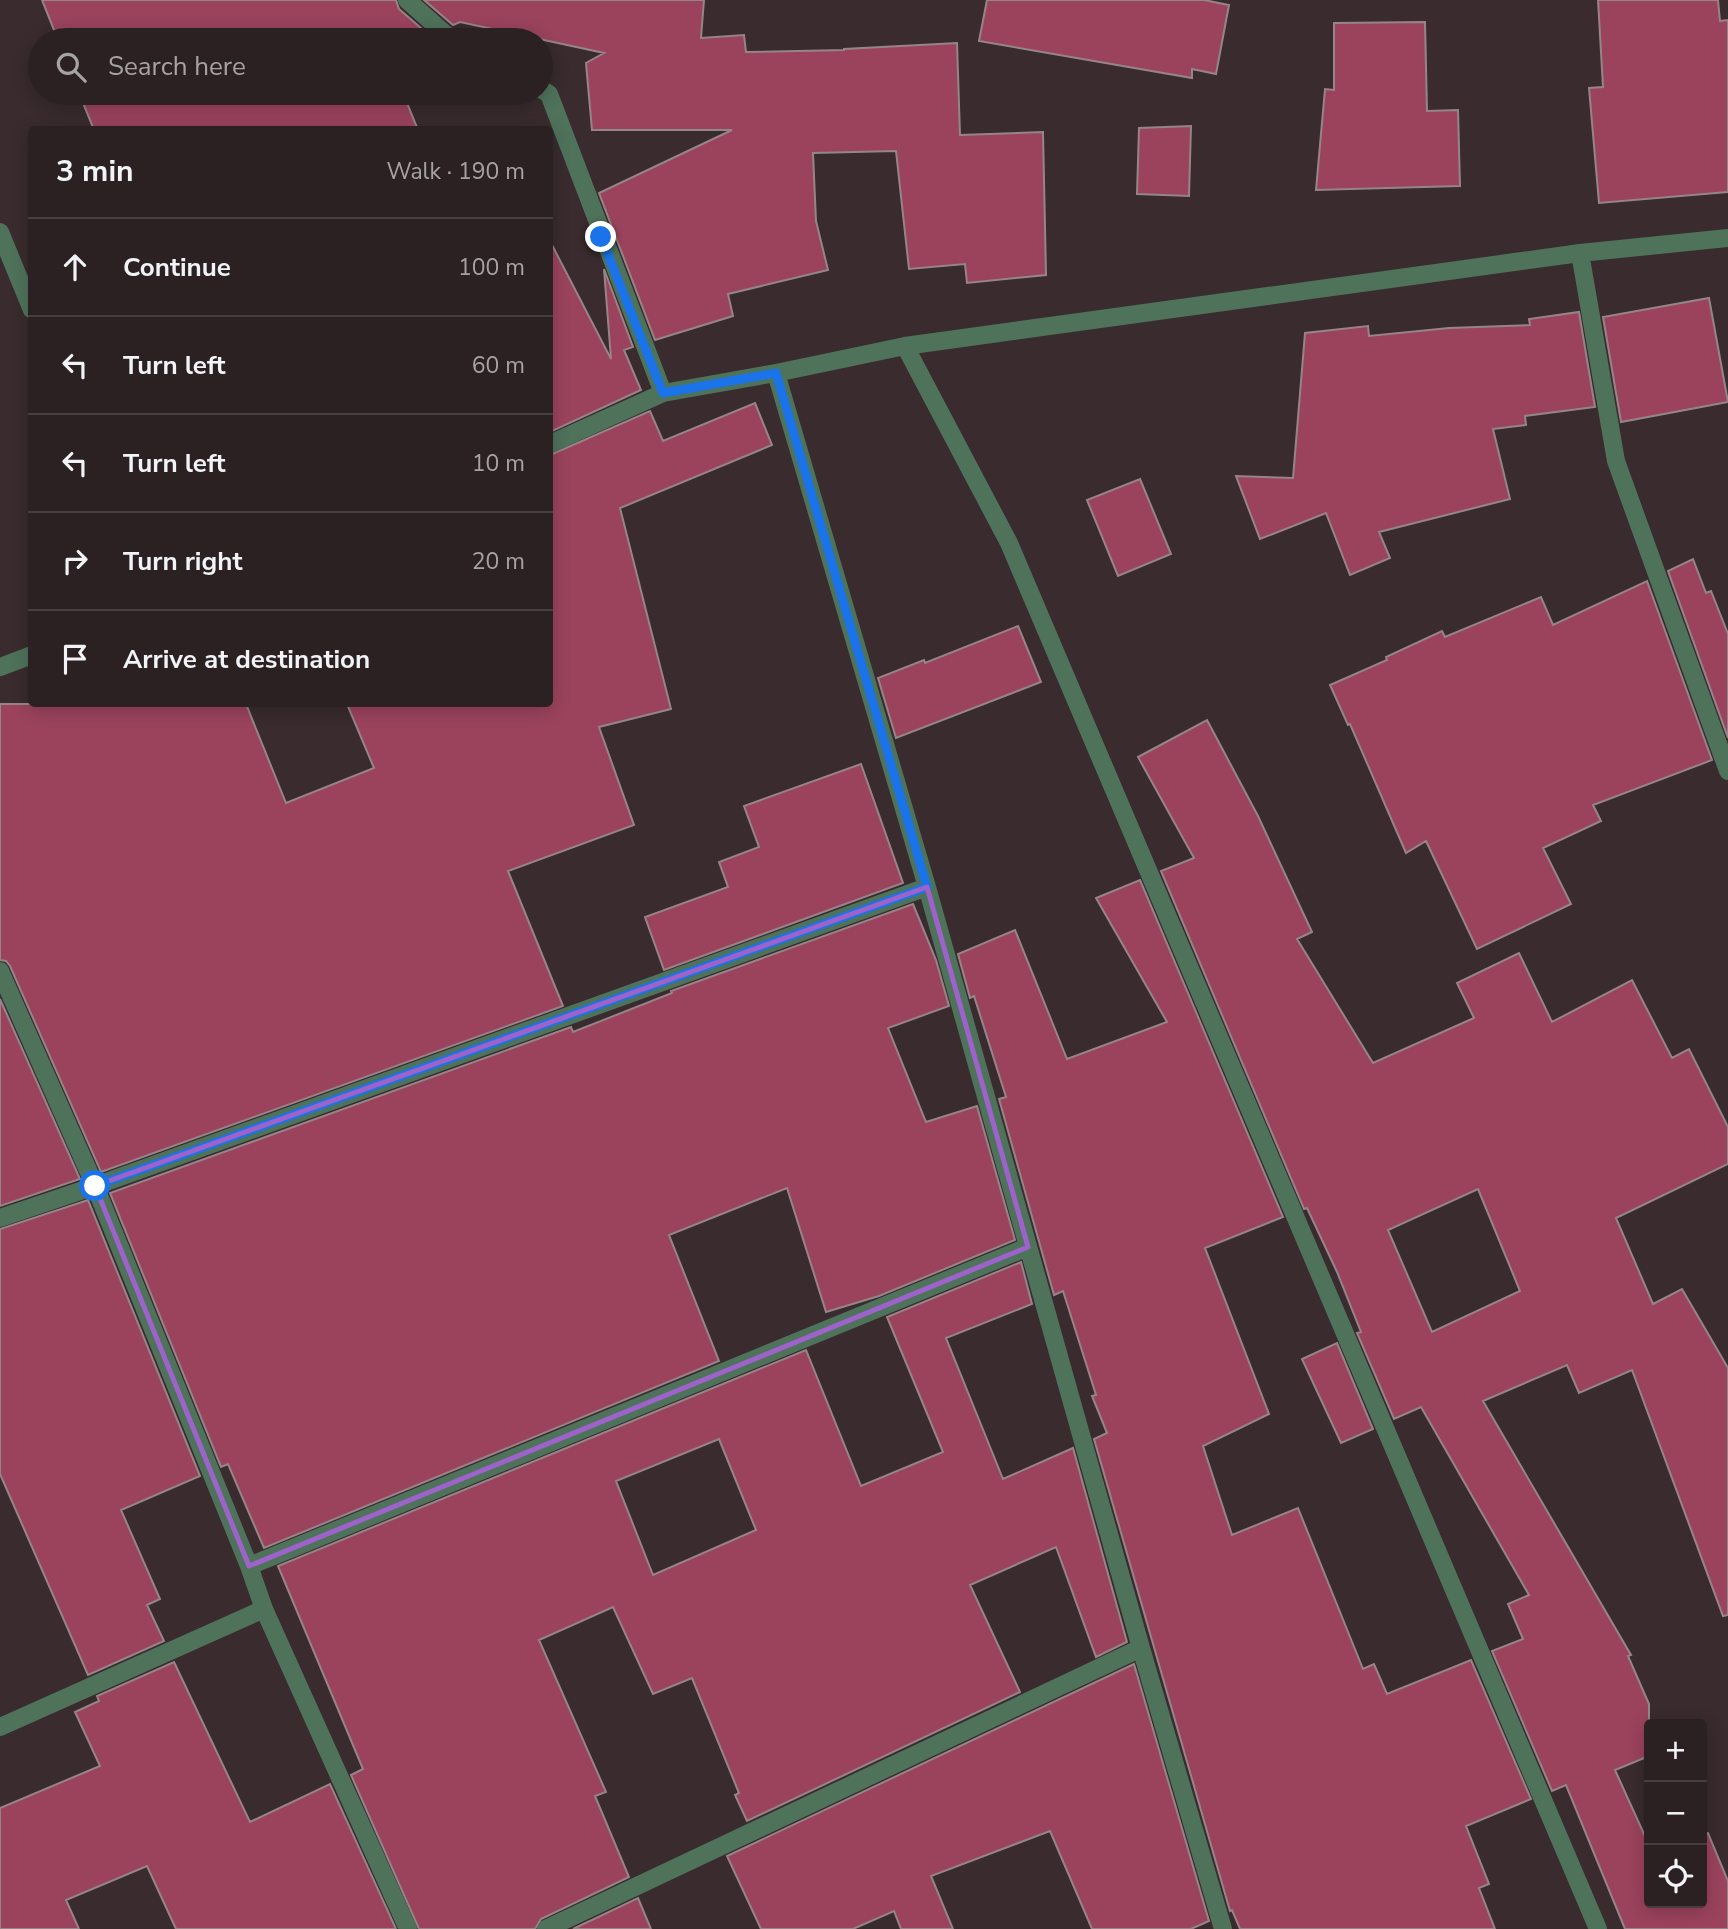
<!DOCTYPE html>
<meta charset="utf-8">
<style>
body{margin:0;font-family:"Nunito Sans",sans-serif;background:#372d2f;color:#f1f3f6}
.controls{position:absolute;right:21px;bottom:21px;display:grid;overflow:hidden;border-radius:7px;box-shadow:0 4px 18px #0003}
.controls button{width:63px;height:63px;display:grid;place-items:center;padding:0;border:0;border-bottom:2px solid #473e40;background:#2b2022;color:#f1f3f6;font:35px sans-serif}
.stop{position:absolute;width:21px;height:21px;margin:-16px;border:5px solid #1a73e8;border-radius:50%;background:#fff}
.stop.end{background:#1a73e8;border-color:#fff;box-shadow:0 2px 7px #0008}
.list{margin:0;padding:0;list-style:none}
h2{display:flex;justify-content:space-between;align-items:center;height:91px;margin:0;padding:0 28px;font-size:30px}
h2 small{font-size:23px;font-weight:400;color:#a6a3a5}
.list li{display:grid;grid-template-columns:46px 1fr auto;gap:21px;align-items:center;box-sizing:border-box;height:98px;padding:0 28px;border-top:2px solid #473e40}
.list b{display:block;font-size:26px;white-space:nowrap}
.list em{font-size:23px;font-style:normal;color:#a6a3a5}
.icon{flex:none;width:38px;height:38px;fill:none;stroke:currentColor;stroke-width:2;stroke-linecap:round;stroke-linejoin:round}
.map{position:relative;flex:none;width:1728px;height:1929px;overflow:hidden}
.search{position:absolute;background:#2b2022;box-shadow:0 4px 18px #0003;left:28px;top:28px;width:525px;height:77px;display:flex;align-items:center;gap:18px;box-sizing:border-box;padding:0 24px;border-radius:38px;color:#a6a3a5;font-size:26px}
.panel{position:absolute;background:#2b2022;box-shadow:0 4px 18px #0003;left:28px;top:126px;width:525px;height:581px;border-radius:7px}
.map>svg:first-child{display:block}
</style>
<div class="map">
<svg width="1728" height="1929" viewBox="0 0 1728 1929">
<rect width="100%" height="100%" fill="#392b2e"/>
<!-- building -->
<path fill="#9b435d" stroke="#968588" stroke-width="2" fill-rule="evenodd" d="M42 0H396L399 9 429 35 418 40H58Z
M424 0H704L701 38 744 35 746 52 844 50V49L957 43 960 135 1043 132 1046 275 967 283 965 264 909 269 896 151 813 153 816 221 828 270 728 294 733 316 655 340 599 193 732 130H592L586 63 604 53 460 22 453 25Z
M987 0H1204L1229 5 1216 74 1192 69V78L979 41Z
M1598 0H1718L1720 21 1728 20V192L1599 203 1589 88 1603 87Z
M1425 22 1427 111 1458 110 1460 186 1316 190 1325 89 1334 90V23Z
M79 93H403L418 130H94Z
M1191 126 1189 196 1137 194 1139 128Z
M550 241 611 359 604 269 633 347 624 350 641 390 550 432Z
M1709 298 1728 402 1621 422 1603 317Z
M1579 312 1595 407 1525 416 1526 425 1493 429 1510 499 1379 532 1390 558 1350 575 1326 513 1260 539 1236 476 1293 478 1305 333 1368 326 1369 336 1449 328 1530 325 1529 319Z
M755 403 772 445 620 508 671 709 599 727 634 825 508 871 563 1006 101 1172 10 966 6 961 0 960V704H246L286 803 374 768 347 704H550V455L650 411 663 441Z
M1140 479 1171 554 1118 576 1087 500Z
M1693 559 1706 593 1711 591 1728 634V738L1668 571Z
M1647 581 1712 760 1593 805 1601 821 1543 848 1571 904 1477 949 1426 841 1406 853 1350 724 1348 725 1330 685 1387 660 1386 657 1442 631 1445 637 1541 597 1553 625Z
M1018 626 1041 682 896 738 878 678 924 660 925 663Z
M1207 720 1258 816 1312 932 1297 939 1373 1063 1474 1018 1457 983 1519 953 1552 1022 1632 980 1672 1058 1689 1049 1728 1127V1164L1616 1218 1653 1304 1682 1289 1728 1368V1615L1723 1616 1632 1370 1579 1393 1567 1365 1483 1401 1631 1655 1628 1656 1649 1704V1756L1615 1770 1649 1845V1903H1702V1836L1708 1833 1728 1881V1929H1625L1566 1785 1552 1791 1492 1651 1523 1639 1508 1604 1529 1595 1421 1407 1394 1419 1357 1333 1361 1332 1337 1272 1307 1208 1304 1209 1161 871 1194 858 1138 757ZM1478 1189 1520 1291 1432 1332 1388 1230Z
M861 764 903 883 664 970 645 917 728 887 719 862 759 847 744 806Z
M1140 880 1283 1217 1205 1248 1269 1414 1203 1446 1232 1535 1298 1508 1363 1669 1374 1664 1387 1694 1471 1660 1531 1799 1466 1826 1489 1884 1479 1888 1495 1929H1240L1232 1910 1230 1911 1094 1439 1107 1433 1092 1396 1096 1395 1063 1291 1054 1295 999 1099 1006 1097 974 996 970 998 958 954 1015 930 1067 1059 1167 1022 1096 898Z
M913 904 936 960 949 1006 888 1028 926 1122 977 1106 1015 1240 879 1296 826 1312 787 1188 669 1235 719 1361 264 1548 228 1464 221 1467 110 1193 571 1027 573 1032 672 993 671 991Z
M0 999 80 1179 0 1206Z
M88 1200 200 1476 121 1510 160 1599 147 1605 164 1641 88 1675 0 1474V1229Z
M1021 1262 1032 1304 946 1338 1003 1479 1073 1448 1127 1642 1096 1657 1056 1547 970 1585 1020 1692 747 1821 735 1795 739 1793 692 1678 653 1694 613 1607 539 1640 606 1792 595 1796 629 1877 541 1919 535 1929H419L351 1775 363 1769 278 1566 806 1350 861 1486 943 1452 887 1317ZM719 1439 756 1530 653 1575 616 1481Z
M1337 1343 1373 1429 1341 1443 1302 1359Z
M174 1662 250 1822 330 1784 396 1929H176L147 1866 66 1900 79 1929H0V1808L100 1766 75 1712 99 1701 97 1696Z
M1134 1664 1209 1921 1191 1929H1092L1050 1831 931 1876 953 1929H901L894 1911 853 1929H761L727 1856Z
M638 1898 651 1929H573Z"/>
<g fill="none" stroke-linecap="round" stroke-linejoin="round">
<!-- street -->
<path stroke="#4f725b" stroke-width="18" d="M407 0 452 40
M541 89 549 94 663 393
M0 232 32 310
M1580 253 1616 461 1728 771
M905 346 1009 543 1598 1929
M776 373 927 887 1141 1648 1223 1929
M550 444 663 393 776 373 905 346 1580 253 1728 238
M0 667 32 655
M0 971 95 1186 249 1566 264 1609 408 1929
M0 1218 95 1186 927 887
M249 1566 1028 1247
M0 1727 264 1609
M546 1929 1141 1648"/>
</g>
<g fill="none" stroke-linecap="round" stroke-linejoin="round">
<!-- route -->
<path stroke="#1a73e8" stroke-width="9" d="M95 1186 927 887 776 373 663 393 601 237"/>
</g>
<!-- marked area -->
<path fill="none" stroke="#9d63ca" stroke-width="5" stroke-linejoin="round" d="M927 887 1028 1247 249 1566 95 1186Z"/>
</svg>
<div class="controls">
<button>+</button>
<button>−</button>
<button><svg class="icon" aria-label="locate" viewBox="0 0 24 24"><circle cx="12" cy="12" r="6"/><path d="M12 2v4M12 18v4M2 12h4M18 12h4"/></svg></button>
</div>
<div class="stop" style="left:95px;top:1186px"></div>
<div class="stop end" style="left:601px;top:237px"></div>
<div class="search"><svg class="icon" aria-label="search" viewBox="0 0 24 24"><circle cx="10" cy="10" r="6"/><path d="M15 15l6 6"/></svg>Search here</div>
<section class="panel">
<h2>3 min<small>Walk · 190 m</small></h2>
<ul class="list">
<li><svg class="icon" aria-label="ahead" viewBox="0 0 24 24"><path d="M12 20V5M6 11l6-6 6 6"/></svg><div><b>Continue</b></div><em>100 m</em></li>
<li><svg class="icon" aria-label="left" viewBox="0 0 24 24"><path d="M17 20v-9H6M10 6l-5 5 5 5"/></svg><div><b>Turn left</b></div><em>60 m</em></li>
<li><svg class="icon" aria-label="left" viewBox="0 0 24 24"><path d="M17 20v-9H6M10 6l-5 5 5 5"/></svg><div><b>Turn left</b></div><em>10 m</em></li>
<li><svg class="icon" aria-label="right" viewBox="0 0 24 24"><path d="M7 20v-9h11M14 6l5 5-5 5"/></svg><div><b>Turn right</b></div><em>20 m</em></li>
<li><svg class="icon" aria-label="arrive" viewBox="0 0 24 24"><path d="M6 21V4h12l-3 4 3 4H6"/></svg><div><b>Arrive at destination</b></div></li>
</ul>
</section>
</div>
